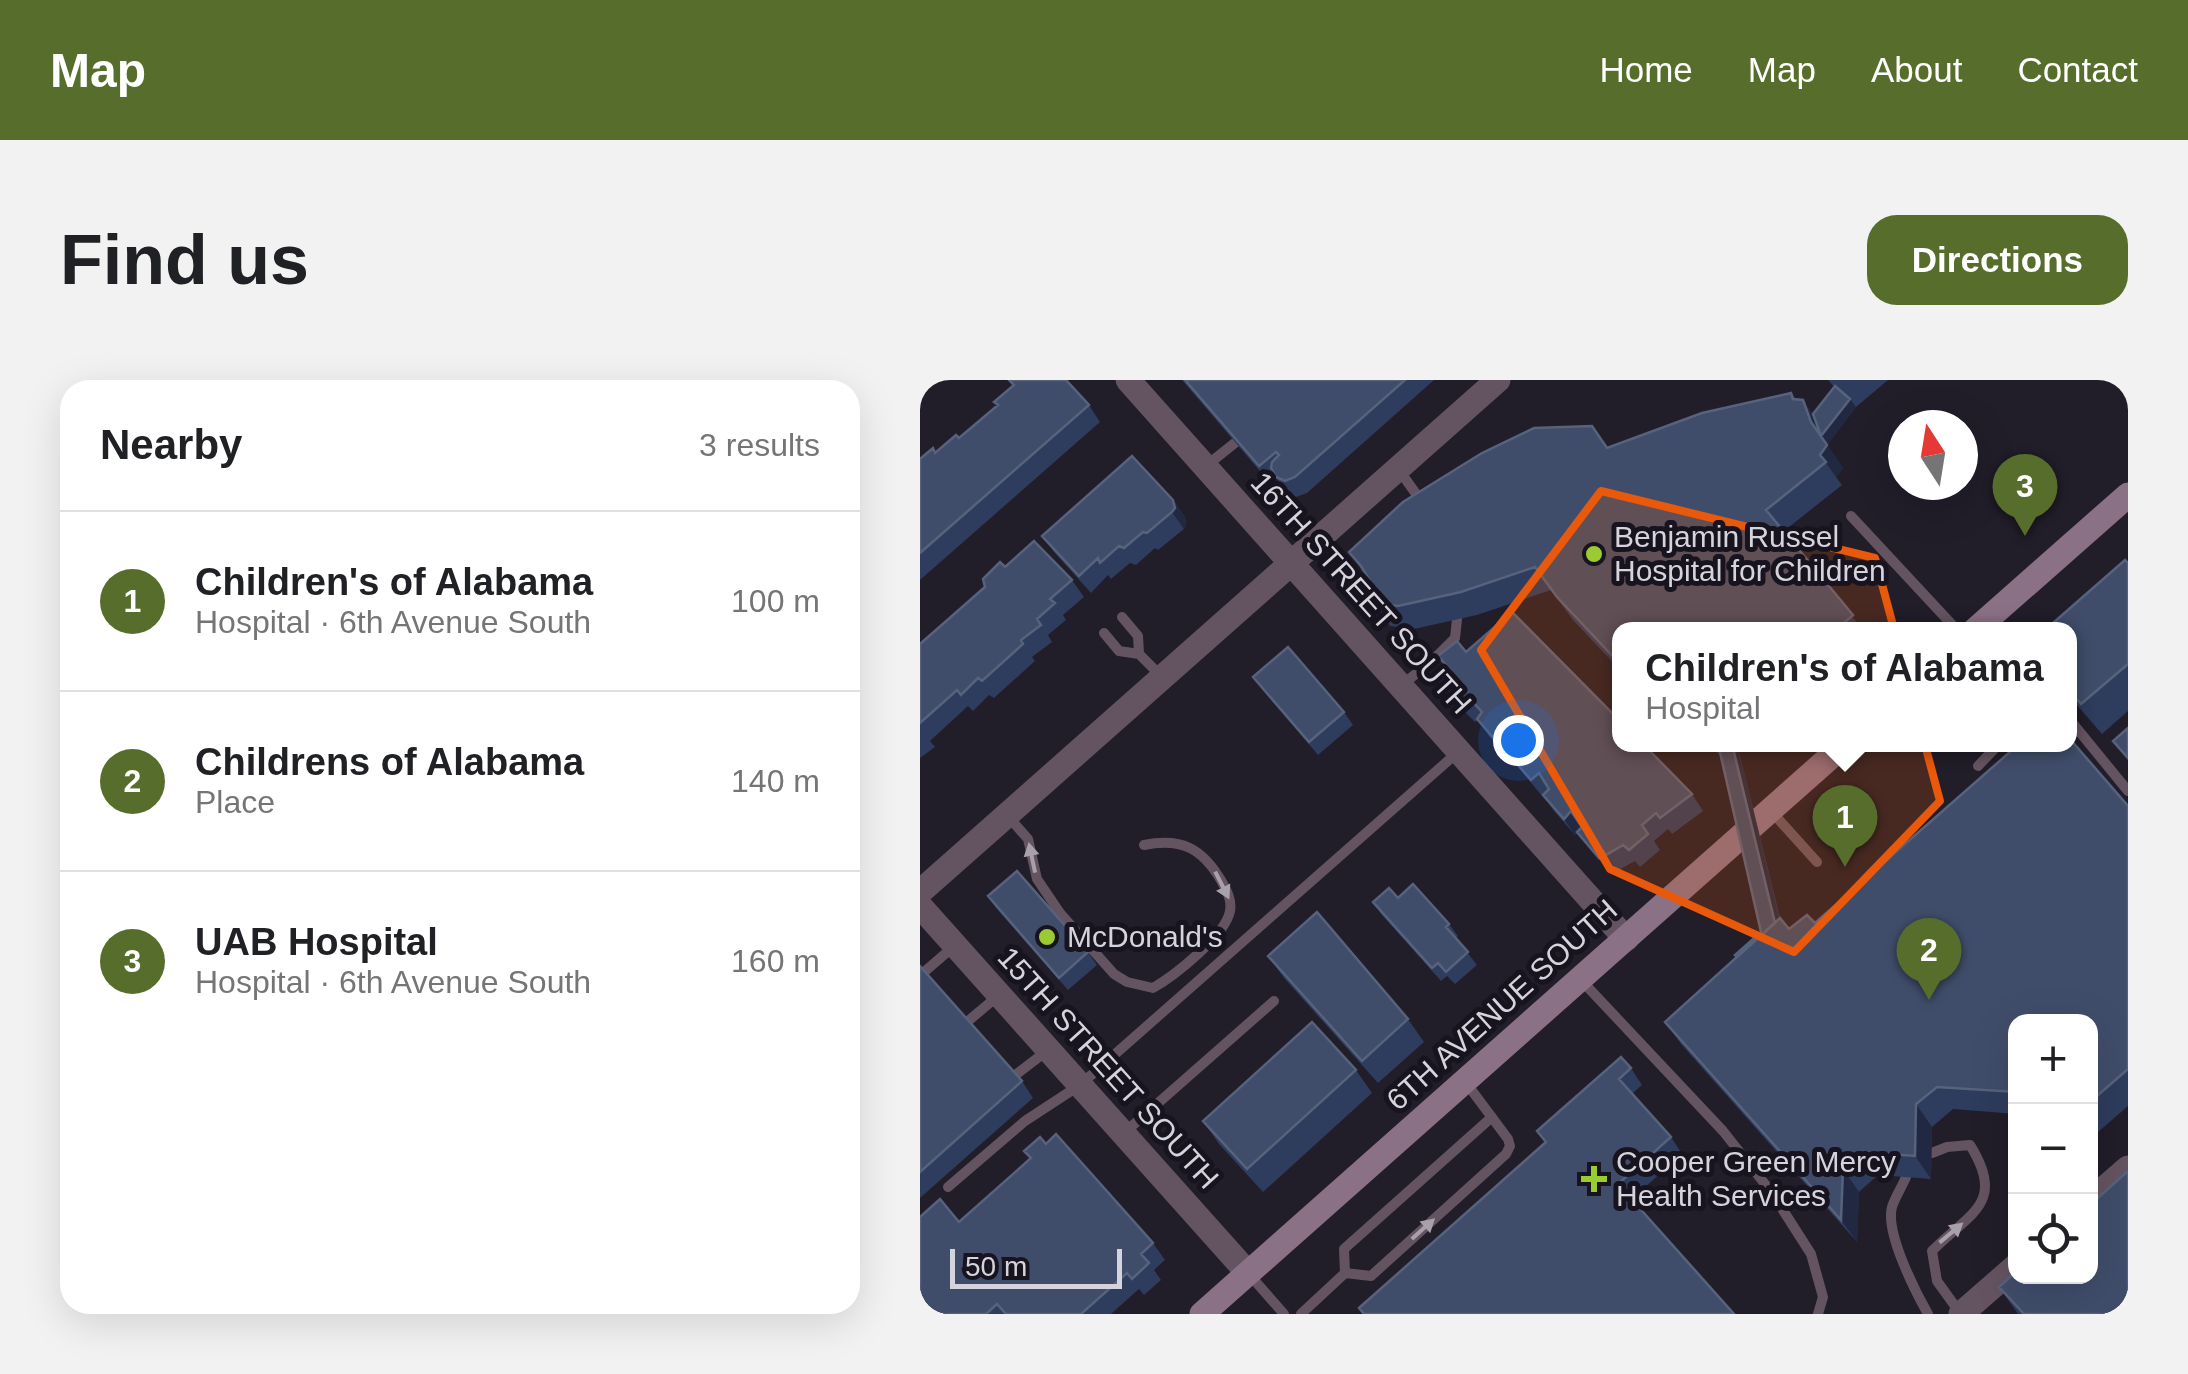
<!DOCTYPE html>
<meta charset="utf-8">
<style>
body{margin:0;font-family:Arial,sans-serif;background:#f2f2f2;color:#202124}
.controls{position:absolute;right:30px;bottom:30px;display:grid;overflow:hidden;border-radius:20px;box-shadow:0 10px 40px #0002}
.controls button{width:90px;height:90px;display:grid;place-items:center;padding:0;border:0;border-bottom:2px solid #e0e0e0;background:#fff;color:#202124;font:50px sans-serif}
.compass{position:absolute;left:968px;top:30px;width:90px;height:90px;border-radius:50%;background:#fff;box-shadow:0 10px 40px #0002;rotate:348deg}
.scale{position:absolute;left:30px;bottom:25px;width:172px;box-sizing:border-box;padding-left:10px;border:5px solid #d5d3db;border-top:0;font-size:28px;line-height:35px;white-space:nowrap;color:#d5d3db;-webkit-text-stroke:8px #171420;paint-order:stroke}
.you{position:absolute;left:598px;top:360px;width:35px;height:35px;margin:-25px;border:8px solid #fff;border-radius:50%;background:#1a73e8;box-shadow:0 0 0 15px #1a73e833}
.badge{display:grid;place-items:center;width:65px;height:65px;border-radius:50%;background:#576d2b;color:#fff;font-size:32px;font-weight:700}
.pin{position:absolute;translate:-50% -82px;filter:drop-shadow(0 2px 5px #0008)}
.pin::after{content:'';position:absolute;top:52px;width:35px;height:30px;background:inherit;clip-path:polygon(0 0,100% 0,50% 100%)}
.popup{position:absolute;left:692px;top:242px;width:465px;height:130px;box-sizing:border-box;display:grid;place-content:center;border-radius:20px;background:#fff;filter:drop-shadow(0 2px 8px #0005);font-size:32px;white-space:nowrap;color:#757577}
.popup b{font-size:38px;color:#202124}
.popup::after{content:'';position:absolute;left:50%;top:100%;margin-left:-20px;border:20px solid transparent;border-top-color:#fff}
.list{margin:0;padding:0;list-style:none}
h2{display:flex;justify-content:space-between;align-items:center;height:130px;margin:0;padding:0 40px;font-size:42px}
h2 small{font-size:32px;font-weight:400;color:#757577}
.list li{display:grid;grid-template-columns:65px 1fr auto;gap:30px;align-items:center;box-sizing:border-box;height:180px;padding:0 40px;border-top:2px solid #e0e0e0}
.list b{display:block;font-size:38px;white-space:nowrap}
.list p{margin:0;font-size:32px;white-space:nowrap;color:#757577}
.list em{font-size:32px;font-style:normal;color:#757577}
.icon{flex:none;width:55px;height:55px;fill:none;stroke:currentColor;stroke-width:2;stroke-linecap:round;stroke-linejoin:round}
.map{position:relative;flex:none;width:1208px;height:934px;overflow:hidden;border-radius:30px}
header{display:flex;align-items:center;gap:60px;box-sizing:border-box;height:140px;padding:0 50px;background:#576d2b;color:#fff}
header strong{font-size:48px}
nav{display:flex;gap:55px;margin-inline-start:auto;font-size:35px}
.intro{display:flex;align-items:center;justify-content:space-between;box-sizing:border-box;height:240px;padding:0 60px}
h1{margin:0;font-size:70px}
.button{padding:25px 45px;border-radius:30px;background:#576d2b;color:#fff;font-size:35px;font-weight:700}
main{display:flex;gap:60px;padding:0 60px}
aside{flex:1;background:#fff;border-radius:30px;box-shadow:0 10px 40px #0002}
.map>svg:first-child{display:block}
</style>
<header>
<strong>Map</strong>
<nav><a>Home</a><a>Map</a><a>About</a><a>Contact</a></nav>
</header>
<div class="intro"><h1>Find us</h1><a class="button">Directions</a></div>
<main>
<aside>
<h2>Nearby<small>3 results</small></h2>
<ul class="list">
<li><span class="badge">1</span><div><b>Children's of Alabama</b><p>Hospital · 6th Avenue South</p></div><em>100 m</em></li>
<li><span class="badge">2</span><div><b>Childrens of Alabama</b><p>Place</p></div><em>140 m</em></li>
<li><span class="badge">3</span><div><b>UAB Hospital</b><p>Hospital · 6th Avenue South</p></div><em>160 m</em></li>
</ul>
</aside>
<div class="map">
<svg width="1208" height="934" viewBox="0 0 1208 934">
<rect width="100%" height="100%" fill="#211d29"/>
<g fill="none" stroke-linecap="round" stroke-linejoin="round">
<!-- service -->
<path stroke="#645461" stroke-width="10" d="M286 86 316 62
M479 90 504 125
M931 136 1037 250
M202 237 218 256 219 274
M184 253 199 271 219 274 241 296
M483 304 511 282 535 258 538 230
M1150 325 1154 322
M1150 340 1208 411
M1058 386 1079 364
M851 431 897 482
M87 435 108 459 117 499 140 533 194 594 207 602 233 608C254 596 306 555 310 531 312 520 307 511 302 502 283 469 262 457 224 465
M3 593 33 567
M661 600 803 751 852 813 891 874 903 917 898 934
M47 642 79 615
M94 696 128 670
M204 753 354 621
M1012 773 1027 767 1050 765C1087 824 1049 833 1012 871L1017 901 1040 933
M986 797C982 807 975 817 972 827 965 852 995 911 1008 934
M28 807 105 741 160 705 538 372
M425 893 451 896 586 774 590 766 588 759 547 704
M329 894 364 934
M381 934 425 893 424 869 572 737"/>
<!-- tertiary -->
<path stroke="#645461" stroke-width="25" d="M208 0 706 559
M0 512 578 0
M0 526 328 893
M1170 821 1208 788
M1041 934 1096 886"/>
<!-- secondary -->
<path stroke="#8b7186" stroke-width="25" d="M1055 250 1208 115
M282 934 925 364"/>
</g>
<!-- wall -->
<path fill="#2e3c5d" d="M89 0 169 25 180 42 0 200V79L13 68 16 72 39 58 77 26 74 22 93 6Z
M262 0H514L387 113 376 117 367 113 356 98 350 103Z
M908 0H968L936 27 907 65 923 88 916 97 922 105 864 151 943 250H700V290L653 240 631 210 557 235 494 249 470 246 454 223 453 206 449 200 429 172 672 46 688 68 871 13 876 19 893 34 914 7Z
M253 120 265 137 266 144 264 149 238 170 235 168 216 185 210 183 191 199 188 195 171 213 134 172 122 156Z
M1208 183V331L1182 354 1150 317V250Z
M85 187 152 200 164 217 143 235 146 240 128 255 132 262 112 277 115 281 74 318 69 315 53 331 48 326 10 361 15 367 0 378V264Z
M546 272 772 414 783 431 752 454 748 449 734 461 740 470 720 487 715 481 697 491 695 487 691 494 658 453 655 455 634 431 623 415 622 416 603 393 592 376 588 378 569 356 558 340 555 342 531 318 519 301 530 293 518 276Z
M333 297 424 332 433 345 398 375 342 309Z
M786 364H826L819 371 860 538 869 549 895 543 1208 426V726L1170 759V642H1096V734L1033 729 1012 747 1011 799 958 795 939 812 937 862 761 664 745 642 817 577 841 552 800 375Z
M68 516 168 572 177 585 148 610 76 528Z
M478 518 529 544 538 556 536 558 557 585 535 604 527 596 521 601 462 535 453 522Z
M348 576 488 639 504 662 458 703 364 598Z
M0 586 102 701 113 718 0 818Z
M711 688 722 705 712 714 751 757 762 774 712 819 814 934H443L439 928 625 763 617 751Z
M436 690 452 713 343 812 299 764 283 741Z
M104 771 233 863 245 880 234 890 241 900 224 915 219 909 191 934H0L39 842 110 779Z
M1079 907 1208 934H1098Z"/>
<!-- shaded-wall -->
<path fill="#212942" d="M930 19 936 27 907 65 923 88 916 97 900 75 883 20 899 42Z
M253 120 265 137 266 144 264 149 252 132Z
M812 364H815L819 371 867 570 858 557Z
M651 431 662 448 655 455 644 439Z
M683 471 695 487 691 494 679 478Z
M996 724 1012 747 1011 799 995 776Z
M923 789 939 812 937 862 921 840Z"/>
<!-- building -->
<path fill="#404d6a" stroke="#57627c" stroke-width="2.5" d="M89 0H146L169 25 0 173V79L13 68 15 73 36 55 39 58 78 25 74 22 94 5Z
M265 0H485L375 97 365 101 356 97 351 88 352 82 359 75 356 72 339 86Z
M915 6 930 19 901 56 893 34Z
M871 13 873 19 883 20 891 42 907 65 900 75 906 82 846 130 933 235 916 250H700V284L637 217 615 187 541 212 478 226 454 223 453 206 441 186 429 172 483 122 562 73 614 48 672 46 687 68 782 33Z
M212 76 253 120 255 128 252 132 227 153 223 152 204 168 199 166 180 183 178 178 159 196 122 156Z
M114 161 152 200 130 219 135 223 117 239 121 245 101 260 103 264 62 301 58 298 41 315 37 310 0 343V264L65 207 63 199 80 182 85 187Z
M1205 180 1208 183V284L1161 324 1150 311V250H1125Z
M592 232 700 341V364H723L772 414 740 438 736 433 722 445 728 454 709 470 703 465 686 475 683 471 679 478 657 452 662 447 651 431 644 439 623 415 629 409 619 393 611 400 591 377 595 371 584 358 577 362 557 339 562 332 551 320 543 326 519 301 532 292 518 276 537 261 546 272Z
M368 267 424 332 389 362 333 297Z
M1208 348V378L1193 361Z
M1150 359 1208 426V689L1170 722V642H1096V712L1017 707 996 724 995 776 942 772 923 789 921 840 745 642 860 538 869 549 887 535 895 543 1099 364H1150Z
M803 364H812L855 543 817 577 815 575 841 552 799 368Z
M97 491 168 572 139 598 68 516Z
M493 504 529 544 526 547 548 572 526 592 518 583 512 588 453 522 469 508 478 518Z
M397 532 488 639 442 681 348 576Z
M0 586 102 701 0 792Z
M392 642 436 690 327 789 283 741Z
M701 677 711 688 699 699 751 757 698 804 814 934H444L439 928 626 762 617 751Z
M136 754 233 863 221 874 229 883 212 899 207 893 161 934H86L77 924 66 934H0V837L20 819 39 842 111 778 104 771 120 757 126 764Z
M1208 791V934H1104L1079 907 1096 892V896H1170V825Z"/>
<!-- one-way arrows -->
<defs><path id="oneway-solid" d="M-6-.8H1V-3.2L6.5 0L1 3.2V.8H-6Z" transform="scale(2.5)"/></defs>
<g fill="#a8a0aa">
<use href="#oneway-solid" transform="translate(112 478) rotate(-102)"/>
<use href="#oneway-solid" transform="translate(302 505) rotate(63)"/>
<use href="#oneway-solid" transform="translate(503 849) rotate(-42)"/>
<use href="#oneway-solid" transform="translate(1031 853) rotate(-40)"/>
</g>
<!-- marked area -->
<path fill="#e8590c" fill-opacity="0.2" stroke="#e8590c" stroke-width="8" stroke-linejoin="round" d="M681 111 955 178 1020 421 874 572 690 489 561 270Z"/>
<!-- markers -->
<g fill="#9bcb33" stroke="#171420" stroke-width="4">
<circle cx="674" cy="174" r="10"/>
<circle cx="127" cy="557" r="10"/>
<path d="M669 784h10v10h10v10h-10v10h-10v-10h-10v-10h10z"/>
</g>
<g text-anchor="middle" stroke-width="10" stroke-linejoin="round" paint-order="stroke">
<!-- poi labels -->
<g font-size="30" fill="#d5d3db" stroke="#171420" text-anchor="start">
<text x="694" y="167">Benjamin Russel<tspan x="694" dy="34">Hospital for Children</tspan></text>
<text x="147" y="567">McDonald's</text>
<text x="696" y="792">Cooper Green Mercy<tspan x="696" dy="34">Health Services</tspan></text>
</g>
<!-- street labels -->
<g font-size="30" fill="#d5d3db" stroke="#171420">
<text transform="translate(441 213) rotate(48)" y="10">16TH STREET SOUTH</text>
<text transform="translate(582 625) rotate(-42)" y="10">6TH AVENUE SOUTH</text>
<text transform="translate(188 688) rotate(48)" y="10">15TH STREET SOUTH</text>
</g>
</g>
</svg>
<div class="controls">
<button>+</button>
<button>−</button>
<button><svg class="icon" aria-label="locate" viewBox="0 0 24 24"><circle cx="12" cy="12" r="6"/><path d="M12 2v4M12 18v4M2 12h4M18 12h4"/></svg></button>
</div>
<svg class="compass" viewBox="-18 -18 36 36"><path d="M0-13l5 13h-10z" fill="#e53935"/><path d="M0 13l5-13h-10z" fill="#757577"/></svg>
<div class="scale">50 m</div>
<div class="you"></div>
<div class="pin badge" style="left:925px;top:487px">1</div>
<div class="popup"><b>Children's of Alabama</b>Hospital</div>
<div class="pin badge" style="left:1009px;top:620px">2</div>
<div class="pin badge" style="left:1105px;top:156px">3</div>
</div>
</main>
